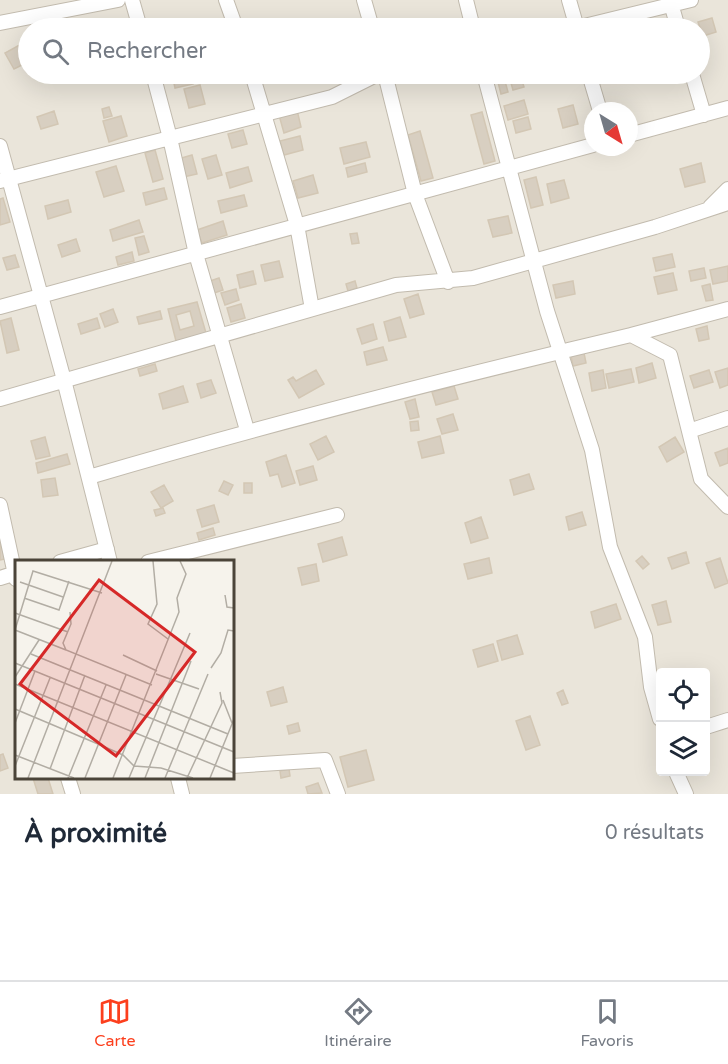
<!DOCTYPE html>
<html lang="fr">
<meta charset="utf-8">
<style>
body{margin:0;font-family:"Varela Round",sans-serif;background:#f2f2f3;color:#1f2937}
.controls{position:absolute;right:18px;bottom:18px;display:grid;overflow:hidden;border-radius:6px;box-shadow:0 6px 24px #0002}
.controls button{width:54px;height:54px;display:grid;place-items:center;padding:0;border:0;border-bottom:2px solid #e0e1e3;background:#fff;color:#1f2937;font:30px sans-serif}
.compass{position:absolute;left:584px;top:102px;width:54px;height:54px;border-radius:50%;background:#fff;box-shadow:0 6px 24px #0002;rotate:143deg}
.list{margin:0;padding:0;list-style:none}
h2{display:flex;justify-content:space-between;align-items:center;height:78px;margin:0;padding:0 24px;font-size:26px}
h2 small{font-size:20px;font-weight:400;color:#747a83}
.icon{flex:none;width:33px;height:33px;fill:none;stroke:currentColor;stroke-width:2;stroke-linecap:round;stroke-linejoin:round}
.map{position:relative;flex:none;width:728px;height:794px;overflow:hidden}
.search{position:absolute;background:#fff;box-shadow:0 6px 24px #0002;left:18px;right:18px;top:18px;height:66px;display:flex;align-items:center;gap:15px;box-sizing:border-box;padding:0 21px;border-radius:33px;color:#747a83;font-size:22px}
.sheet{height:186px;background:#fff}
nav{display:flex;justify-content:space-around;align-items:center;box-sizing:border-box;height:84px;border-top:2px solid #e0e1e3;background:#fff;font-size:16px;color:#747a83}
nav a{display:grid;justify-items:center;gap:3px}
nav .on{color:#fc3f1d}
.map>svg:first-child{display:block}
</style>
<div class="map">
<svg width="728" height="794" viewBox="0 0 728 794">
<rect width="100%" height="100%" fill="#f6f3ec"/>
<!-- residential -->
<path fill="#eae5da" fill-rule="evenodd" d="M0 0H728V794H0ZM28 28H700V74H28ZM593 111H629V147H593ZM16 562H232V778H16ZM660 672H706V772H660Z"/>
<!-- building -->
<path fill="#d8cfc1" stroke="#d3c7b4" stroke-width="1.5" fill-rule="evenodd" d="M712 18 716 32 703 36 698 22Z
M438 23 440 28H421Z
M23 43 28 53V62L14 69 5 53Z
M172 74H190L193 84 175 88Z
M496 74H503L508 92 501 94Z
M520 74 524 87 513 90 509 76Z
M200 85 205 104 189 108 184 89Z
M524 100 528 114 508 120 504 106Z
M573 105 578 124 563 128 558 109Z
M109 107 112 116 104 118 102 109Z
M297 110 301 127 284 133 279 115Z
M54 111 58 124 41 129 37 117Z
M482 112 495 161 484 164 471 115Z
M121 116 127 136 109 142 103 121Z
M528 117 531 129 516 133 513 121Z
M243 130 247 144 232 148 228 134Z
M420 131 433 178 421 181 408 135Z
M300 136 303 150 284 155 280 141Z
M366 142 370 157 344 164 340 148Z
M155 150 163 179 153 182 145 153Z
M192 155 197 174 183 177 178 159Z
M216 155 222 175 208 179 202 159Z
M365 163 367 172 348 177 346 168Z
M701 163 705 182 685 187 680 169Z
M116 166 124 191 104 197 96 172Z
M248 167 252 181 230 188 226 173Z
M313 175 318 193 298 198 293 181Z
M536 177 543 205 531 208 524 180Z
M564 180 569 198 551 203 547 184Z
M164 188 167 199 146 205 143 193Z
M244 195 247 206 221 213 218 201Z
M3 198 10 222 0 225V199Z
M68 200 71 212 48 219 45 206Z
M508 216 512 233 493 237 488 220Z
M139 220 143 232 113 241 110 230Z
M223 221 227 235 202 243 197 230Z
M357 233 359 243 352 244 350 234Z
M144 236 149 252 139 255 135 238Z
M76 239 80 251 62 257 58 245Z
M132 252 134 261 118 265 116 257Z
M672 254 675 267 656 271 653 258Z
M15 255 19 267 7 270 3 258Z
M279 261 283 277 265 281 261 265Z
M728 266V281L713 284 710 270Z
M704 268 706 278 691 281 689 271Z
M253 271 256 284 240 288 237 275Z
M673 273 677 290 658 294 654 277Z
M219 278 223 290 214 293 210 281Z
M355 281 357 288 348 291 346 284Z
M573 281 575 294 556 298 553 285Z
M710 284 713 300 706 301 702 286Z
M236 289 239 300 225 305 221 293Z
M418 294 424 314 410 318 404 299Z
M197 302 206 333 176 341 168 309ZM190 311 194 326 180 330 176 315Z
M241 304 245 318 231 322 227 308Z
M113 309 118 322 105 327 100 314Z
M160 311 162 319 139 324 137 317Z
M400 317 406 337 389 341 384 322Z
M11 318 19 350 7 353 0 321Z
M97 318 100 328 81 334 78 324Z
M373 324 377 339 362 344 357 329Z
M707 326 709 339 699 341 696 329Z
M383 347 387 360 367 365 364 352Z
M584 353 586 363 573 366 571 356Z
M652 363 656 378 639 383 636 368Z
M155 364 157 371 140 376 138 369Z
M728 368V385L720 388 715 372Z
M631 369 634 382 609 388 606 374Z
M316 370 324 384 299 398 288 380 293 377 296 381Z
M603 370 606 388 592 391 589 373Z
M709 370 713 382 694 388 690 376Z
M211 380 216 393 201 398 197 384Z
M183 386 188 402 163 409 159 394Z
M454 386 458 399 436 405 432 392Z
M415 399 419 417 410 419 405 402Z
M453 414 458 430 442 434 437 419Z
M418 421 419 430 411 431 410 422Z
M326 436 334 452 318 460 310 444Z
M440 436 444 453 422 458 418 442Z
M45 437 50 456 36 459 31 441Z
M675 437 684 452 667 462 659 447Z
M728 448V463L720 466 715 453Z
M67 454 70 464 38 473 36 463Z
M286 455 295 483 282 487 278 474 270 476 266 462Z
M313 466 317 480 300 485 296 471Z
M529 474 534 489 514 495 510 480Z
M55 478 58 495 43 497 41 480Z
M224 481 233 485 228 495 219 491Z
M244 483H252V493H244Z
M164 485 173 501 161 508 151 492Z
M214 505 219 522 202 527 197 510Z
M163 508 165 513 156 516 154 510Z
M582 512 586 525 569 530 566 517Z
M481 517 488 538 471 543 465 523Z
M213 528 215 535 199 540 197 533Z
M342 537 347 555 323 562 318 544Z
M0 541 5 559 0 560Z
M686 552 689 563 672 569 668 558Z
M642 556 649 564 643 569 636 561Z
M489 558 492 573 468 579 464 564Z
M720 558 728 583 715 588 706 563Z
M316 564 319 581 302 585 298 568Z
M666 601 671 622 658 625 652 605Z
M616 604 621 619 595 628 591 612Z
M517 635 523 654 502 660 497 641Z
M493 644 498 661 478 667 473 650Z
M283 687 287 702 271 706 267 692Z
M563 690 568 703 562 705 557 693Z
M530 716 540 745 526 750 516 721Z
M298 723 300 731 289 734 287 726Z
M366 750 374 780 348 787 340 757Z
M3 754 8 768 0 771V755Z
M289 769 290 776 281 778 280 771Z
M33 778H48L53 794H38Z
M318 783 322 793 308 794 306 787Z"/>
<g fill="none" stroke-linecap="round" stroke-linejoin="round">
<defs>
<path id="minor" d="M132 0 140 28
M226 0 236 28
M364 0 372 28
M466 0 473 28
M569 0 577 28
M670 0 678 28
M0 23 118 0
M576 28 691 0
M153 74 170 138 196 254 247 430
M252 74 297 225 312 309
M385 74 415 194 448 282
M484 74 547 311 592 450 610 547 645 637 651 687 660 719
M589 74 600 111
M692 74 704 115
M629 135 728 108
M0 146 64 380 110 562
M0 181 332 97 378 74
M710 207 728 189
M0 307 593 145
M631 335 728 309
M0 399 396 285 473 278 655 227 728 203
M689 431 728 418
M89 477C268 424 449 378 631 335L670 355 701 479 728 507
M0 505 16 579
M60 562 107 549
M148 562 337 515
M0 578 16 573
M706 727 728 720
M232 766 325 760 338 794
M676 772 686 794
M68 778 73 794
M178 778 182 794"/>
</defs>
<!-- minor casing -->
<use href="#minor" stroke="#c2bbae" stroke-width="16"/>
<!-- minor -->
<use href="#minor" stroke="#fff" stroke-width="14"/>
</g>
<!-- overview -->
<g transform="translate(15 560)">
<rect width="219" height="219" fill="#f6f3ec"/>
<path fill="none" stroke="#b2ada4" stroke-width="1.5" d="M138 1 142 44 133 64 153 79M5 22 48 37M210 35 212 47 219 48M9 38 44 50 54 21M55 52 56 64 48 83 51 90 137 125M0 53 53 72M0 70 18 11 87 33M0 70 51 90M16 94 213 174M108 95 142 111M0 103 219 192M196 108 206 93 213 70 219 71M141 114 184 129M0 117 24 80M0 124 219 213M208 140 217 163M0 149 83 184 108 195 119 206 146 208 178 218M0 163 20 111M0 195 59 218M0 206 35 118M35 209 70 115M13 218 97 1M53 218 91 125M70 218 111 115M98 218 164 52 162 38 171 14 165 1M114 218 175 73M130 218 176 101M150 218 193 114M172 218 207 143 205 132M195 218 219 159"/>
<path fill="#d62828" fill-opacity="0.15" stroke="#d62828" stroke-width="3" d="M84 20 180 92 101 196 5 124Z"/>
<rect width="219" height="219" fill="none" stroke="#4b4439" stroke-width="3"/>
</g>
</svg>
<div class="controls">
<button><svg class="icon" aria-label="locate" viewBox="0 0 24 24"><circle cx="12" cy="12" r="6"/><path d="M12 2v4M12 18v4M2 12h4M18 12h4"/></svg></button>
<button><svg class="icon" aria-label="layers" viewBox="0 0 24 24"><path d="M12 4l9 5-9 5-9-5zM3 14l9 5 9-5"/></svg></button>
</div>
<svg class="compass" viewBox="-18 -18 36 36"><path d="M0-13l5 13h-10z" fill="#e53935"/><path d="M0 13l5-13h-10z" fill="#747a83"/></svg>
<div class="search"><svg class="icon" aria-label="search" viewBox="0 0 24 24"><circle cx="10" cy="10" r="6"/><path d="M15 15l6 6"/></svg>Rechercher</div>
</div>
<section class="sheet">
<h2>À proximité<small>0 résultats</small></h2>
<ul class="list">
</ul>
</section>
<nav>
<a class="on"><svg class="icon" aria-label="map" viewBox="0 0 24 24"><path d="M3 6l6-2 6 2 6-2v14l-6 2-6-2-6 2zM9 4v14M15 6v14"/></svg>Carte</a>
<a><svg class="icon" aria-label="directions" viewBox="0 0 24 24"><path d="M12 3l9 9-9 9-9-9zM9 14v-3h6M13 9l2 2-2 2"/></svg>Itinéraire</a>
<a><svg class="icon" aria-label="saved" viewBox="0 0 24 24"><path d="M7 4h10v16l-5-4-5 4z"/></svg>Favoris</a>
</nav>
